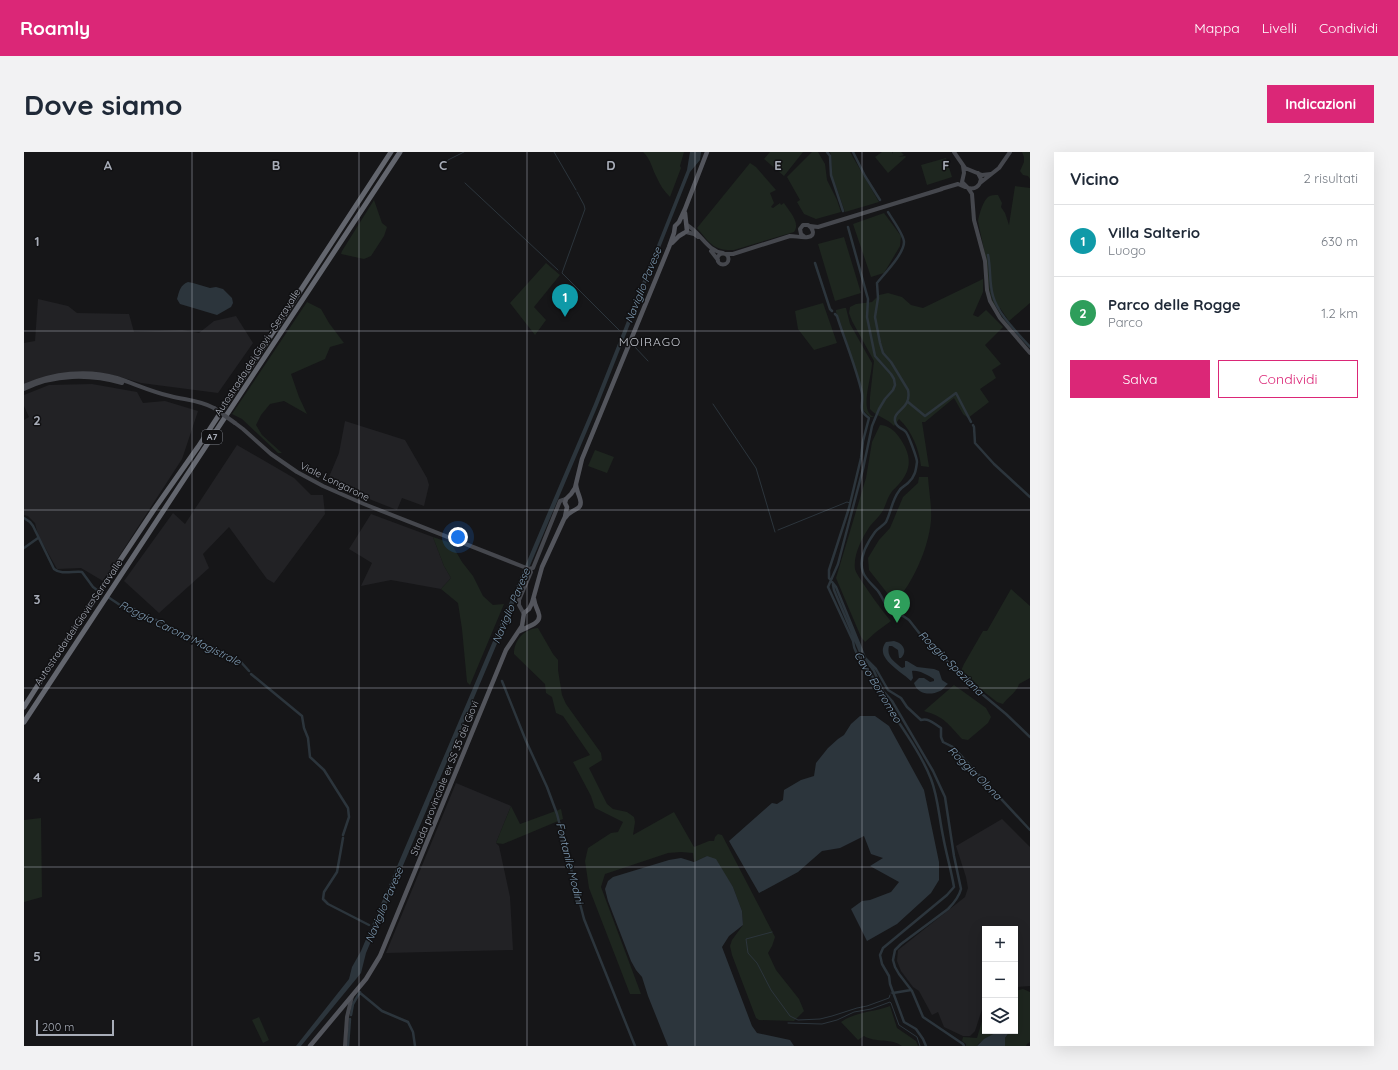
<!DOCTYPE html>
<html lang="it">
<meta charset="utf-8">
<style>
body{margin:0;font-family:Quicksand,sans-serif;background:#f2f2f3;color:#1f2937}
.controls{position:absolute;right:12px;bottom:12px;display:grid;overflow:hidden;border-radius:0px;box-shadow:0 4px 16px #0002}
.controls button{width:36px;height:36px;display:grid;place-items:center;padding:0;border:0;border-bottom:1px solid #e0e1e3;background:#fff;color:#1f2937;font:20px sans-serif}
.scale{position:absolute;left:12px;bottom:10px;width:78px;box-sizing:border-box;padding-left:4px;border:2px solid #a8adb8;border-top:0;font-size:11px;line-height:14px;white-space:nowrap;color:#a8adb8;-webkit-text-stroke:3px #111113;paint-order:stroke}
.you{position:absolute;left:434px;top:385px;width:14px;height:14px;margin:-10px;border:3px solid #fff;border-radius:50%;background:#1a73e8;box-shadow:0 0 0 6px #1a73e833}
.badge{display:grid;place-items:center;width:26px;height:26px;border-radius:50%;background:#db2777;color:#fff;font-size:13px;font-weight:700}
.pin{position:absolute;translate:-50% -33px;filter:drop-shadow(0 1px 2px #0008)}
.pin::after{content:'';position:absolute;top:21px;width:14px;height:12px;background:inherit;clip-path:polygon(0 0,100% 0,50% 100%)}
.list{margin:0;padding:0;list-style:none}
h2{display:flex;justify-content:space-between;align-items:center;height:52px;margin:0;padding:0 16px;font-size:17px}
h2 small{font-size:13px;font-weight:400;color:#747a83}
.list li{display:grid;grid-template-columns:26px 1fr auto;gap:12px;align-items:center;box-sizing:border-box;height:72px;padding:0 16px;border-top:1px solid #e0e1e3}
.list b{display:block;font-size:15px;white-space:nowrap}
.list p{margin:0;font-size:13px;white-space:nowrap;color:#747a83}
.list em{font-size:13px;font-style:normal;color:#747a83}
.actions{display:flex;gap:8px;padding:12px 16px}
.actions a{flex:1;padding:9px 0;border:1px solid #db2777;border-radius:0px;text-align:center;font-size:14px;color:#db2777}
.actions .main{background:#db2777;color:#fff}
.icon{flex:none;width:22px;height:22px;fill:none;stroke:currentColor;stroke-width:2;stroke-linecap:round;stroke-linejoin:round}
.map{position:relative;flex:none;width:1006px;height:894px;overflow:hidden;border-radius:0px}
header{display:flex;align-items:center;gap:24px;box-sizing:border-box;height:56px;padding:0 20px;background:#db2777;color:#fff}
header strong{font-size:19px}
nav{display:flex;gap:22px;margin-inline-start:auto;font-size:14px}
.intro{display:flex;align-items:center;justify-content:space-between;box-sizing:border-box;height:96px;padding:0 24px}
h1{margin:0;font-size:28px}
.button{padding:10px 18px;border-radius:0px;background:#db2777;color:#fff;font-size:14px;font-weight:700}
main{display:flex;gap:24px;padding:0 24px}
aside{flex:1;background:#fff;border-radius:0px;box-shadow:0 4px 16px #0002}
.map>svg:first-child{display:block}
</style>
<header>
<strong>Roamly</strong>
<nav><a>Mappa</a><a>Livelli</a><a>Condividi</a></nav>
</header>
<div class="intro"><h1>Dove siamo</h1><a class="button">Indicazioni</a></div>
<main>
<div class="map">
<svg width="1006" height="894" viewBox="0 0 1006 894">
<rect width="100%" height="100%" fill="#161618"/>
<!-- built -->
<path fill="#222225" d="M14 147 44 154 53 161 105 162 110 180 158 178 175 181 190 169 212 164 229 191 194 241 117 231 89 223 60 220 0 233V191L11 189Z
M68 232 113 240 119 251 141 249 174 259 158 307 79 429 57 416 33 417 14 383 11 371 4 364 0 363V268L5 265 0 254V243L25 233Z
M321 269 381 288 403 326 405 333 400 354 378 346 373 358 330 341 331 336 305 325 315 301Z
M213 293 270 326 287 343H299L301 362 250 431 243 427 205 375 179 402 185 416 135 461 100 429 149 361 161 372Z
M347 362 409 385 420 414 427 426 417 437 367 428 337 434 348 411 325 397Z
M432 631 487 654 472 691 475 694 486 745 489 798 362 801Z
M978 667 1006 695V834L991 835V777H961V848L951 879 946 884H939L920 875 914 860 908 863 895 839 889 835 877 819 873 809 874 798 941 745 944 736 942 725 932 694Z"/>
<!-- green -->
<path fill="#1e261f" d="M619 0H660L656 14 657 16 646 45C640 39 636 33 633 26 628 17 627 7 619 0Z
M746 0H779L760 24 740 7Z
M788 0H794L801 12 803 28 813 48 817 60 792 67 780 62 773 50 776 48 763 25Z
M806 0H826L855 50 821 60 808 23 807 4Z
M858 0H868L869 2V0H877L880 3 874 5 881 4 882 5 864 21 851 5Z
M998 0H1006V27L1004 24 999 23 996 19 1000 10V5Z
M922 6 928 25 903 33 897 13Z
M726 11 732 15 752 38 746 41 750 51 747 55 749 56 756 51 757 53 760 51C765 59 777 71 770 80L710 98C689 99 686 91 673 76Z
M991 34 1006 36V151L985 169 976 156 974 157C963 149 964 116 961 103 959 92 956 80 954 69 955 63 959 49 964 45 967 43 970 43 974 43L978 51 977 55 981 61 985 73Z
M350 48 358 71 363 75 360 84 347 104 340 107 317 102 318 99Z
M860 61 877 84 876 94 860 121 847 125 829 72Z
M820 85 837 141 811 149 794 92Z
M522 111 536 123 510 155 522 168 511 183 486 151Z
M959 127V140L949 163 954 165 962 158 979 175 961 193 977 212 968 218 972 226 956 237 965 250 944 266 939 262 930 246 901 270H898L905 315 897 314C895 297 888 279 875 267L870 274C863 266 853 265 846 257V245L850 209 828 169 825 161 826 155 832 152 848 150 855 143 864 141 878 145 887 153 899 156Z
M283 150 297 157 305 171 320 191 306 195 301 207 267 222 275 245 283 262 260 249 246 252 237 263 232 273 238 283 258 301H254L218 267 208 262Z
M799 151 813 191 790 198 774 177 771 159Z
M820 156H822L826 172 848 211C848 223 838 251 845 261 846 263 848 264 850 265H846L839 258V243L837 236 817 172 812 160V158Z
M856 273C864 273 871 279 875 285 887 302 889 316 875 332 873 335 869 337 867 341 863 346 862 354 858 360 855 365 850 369 846 374 838 386 829 403 831 417 831 422 862 464 867 469L852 480 841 490 837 485 812 426 842 326 848 290Z
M571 298 590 305 583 321 564 314Z
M895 325H904C905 340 908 355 907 369 904 398 889 430 871 451L845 418 844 406 855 388 866 376 879 345 894 331Z
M409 385 427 391 438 410 449 424 459 444 469 453 480 452 446 533 443 530 438 477 434 451 417 437 427 426 420 414Z
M987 437 1006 454V526L995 532C993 540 984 545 979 552L973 550 936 521 940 512 959 479H963Z
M514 476 529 502 534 508V518L538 543 542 552 577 601 578 608 565 616 583 652 589 657 603 660 610 665 611 670 609 683 650 660 670 695 685 689H690L691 685 694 682 698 683 751 785 748 794 744 801 752 818 775 847 780 859 770 869 735 868 732 866 708 803 706 794 708 788 719 773 718 759 709 735 700 722 683 704 670 710 669 701 657 700 644 701 581 722 577 735 617 842H606L565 736 561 709 564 696 587 681 594 680 599 670 571 656 567 644 549 610 566 603 539 564 532 561 528 545 522 541 521 532 490 502C490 488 500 477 514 476Z
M930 533 962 556 967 565 964 571 944 588 938 587C924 572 921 565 900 559Z
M487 654 496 672 537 657 539 667 479 692 472 691Z
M17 666 18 745 0 750V668Z
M999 837 1006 840V890L1003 892 1002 894H981V886L986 879H991V839Z
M866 854 873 876 892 889 894 894H878C868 886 851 891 840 884L834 888 817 870C831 860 850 860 866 854Z
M961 859V879H975L955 891 953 894H942V892L938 889 939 885 953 886Z
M235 865 245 888 239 891 228 868Z"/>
<!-- water -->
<path fill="#2c353c" d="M666 0H677L676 8 666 20 574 253 342 801 337 821 277 894H272L325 827 328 815 337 799 570 252 663 18Z
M164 130 169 131 186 136 192 135 199 137 208 146 209 151 207 155 193 163 156 152 153 147C155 140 156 133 164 130Z
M870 489C879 491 884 499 877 506H875L874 498 868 494H865C862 505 871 510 878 516L881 515V509H883L893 515 910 517 915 519 918 528 924 532C921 534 919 538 916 539 906 544 893 542 890 531L895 526H900L906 530 910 529V527C903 523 895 518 888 519L889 526 887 529C879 520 849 506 862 490Z
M836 564H851L865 574 900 638 915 710V728L907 741 873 772 843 789 827 757 838 749 846 748 867 740 875 730 846 714 859 706 847 702 840 684 816 696 798 699 774 720 735 741 705 689 748 651 753 652 759 648 760 638 777 628 790 624 792 611 804 596 814 587 820 583 827 572Z
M683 704 692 707 709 735 718 759 719 773 705 784 698 795 728 874 733 881 766 888 770 894H644L624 844 618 825 612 818 607 809 584 749 581 737 584 729 589 725 645 708 657 706 670 710Z
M975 879H986L981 886V894H953L960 887Z"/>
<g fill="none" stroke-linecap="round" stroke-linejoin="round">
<!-- stream -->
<path stroke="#2c353c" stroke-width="1" d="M530 0 552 38
M422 12 424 8 440 0
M441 31 534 118
M553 40 560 53 561 57 538 121 595 178
M610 194 624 209
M689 252 732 316 751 380
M754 378 823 350 826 351
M748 780 722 787 724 801 733 811 747 838 766 864 774 868 796 867 808 864 833 856 843 854 865 846 866 843
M867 841H869
M764 871 798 872 813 868 830 860 847 857 866 850 867 851 875 873 893 885 896 894"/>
<!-- canal -->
<path stroke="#2c353c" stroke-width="2.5" d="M803 0 806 4 807 23 819 59
M829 0 841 24 856 48
M864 60C868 67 880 83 880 90 880 102 860 122 853 131L854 146 851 165 856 191 859 201 867 210 884 238C888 257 869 258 871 269 872 275 877 276 881 279 884 281 893 306 893 310 892 318 891 325 884 331 881 334 877 335 875 339 868 348 867 360 862 370 859 374 854 376 851 380 843 391 834 406 839 420 841 427 849 433 854 439 859 446 861 453 866 460L879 464 885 468 896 482 907 492 940 527 982 562 1006 585
M824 75 844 147 843 165 851 204 867 222 870 227 871 233 869 238 861 247 855 257 848 274 839 317 814 412 804 435 829 489C830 502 839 510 846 521 852 529 855 539 860 548 876 573 896 599 907 627 914 645 915 665 919 684 922 701 927 717 930 735L923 743 859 796 856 803 858 812 865 824 866 832 880 870 892 877 899 887 902 894
M964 103C967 117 965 131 969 144 975 164 993 180 1006 195
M791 111 806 157 808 159
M811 162 813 164C821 189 832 215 838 241 840 253 833 258 845 266L839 289 837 306 825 356 805 418V426L812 435 841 506 852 517 864 538 877 546 883 555 897 568C906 566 910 572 917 576V585L919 590 929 595 1006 678
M884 250 901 264 932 241 947 270
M949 273 950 275 951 291 970 312 1006 345
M0 366 6 370 9 374 30 417C37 423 49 419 58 420L69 435 73 438
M0 396 14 386
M809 433 810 438 837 502 850 519 859 539 868 549 909 619 921 645 930 704 937 737C935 745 930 751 924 757L877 792 871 798 869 808 871 815 875 822 888 839 899 865 939 892 940 894
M84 445 99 455H106L216 509 225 519
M227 522 278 564 280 576 284 586 286 605 300 618 324 656 325 665 319 683
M478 529 502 589 523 635 533 662 560 767 611 894
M319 686 313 720 300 740 299 747 304 752 345 773
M335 840 358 859 384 870 389 880 391 894
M869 841 887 838
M327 863 329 852 336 840
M324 894 326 867"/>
<!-- secondary -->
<path stroke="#45474d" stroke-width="4" d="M930 0 941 16 958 23 967 22
M939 14 940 21 938 30 944 36C951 38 956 34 957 27L954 21
M956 31 975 16 986 0
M944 36 948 42 950 68 961 109 963 138 966 149 976 166 1006 201
M917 37 934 32 941 35
M663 73C677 81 683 99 699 101
M786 74 794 75 918 37
M662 80 670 82 674 85
M687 99 694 108
M693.5 107a5.5 5.5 0 1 1 11 0a5.5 5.5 0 1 1-11 0Z
M702 102H709L766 84C772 84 778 86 784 85 792 84 789 76 784 73H779L776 77 777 82 781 85
M0 234C29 221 63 217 93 226 111 232 128 240 146 244 161 248 175 248 190 256
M0 237C30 222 66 222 98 231
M211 271 219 277 247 302 273 320 299 334 340 352 505 417
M505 417 509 416 536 349 542 347
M500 462 495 453V448L507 420 505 417
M321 894 323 865 328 844"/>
<!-- primary -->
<path stroke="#53555c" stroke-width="4.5" d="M648 91 655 84 660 81 663 79 661 61
M541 366C547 358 547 361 554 356 561 351 552 341 552 332
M496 479C502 475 517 472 515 463 514 457 511 455 510 447
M286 894 342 827 356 804 482 498 498 474 500 461 505 457 508 451 518 415 541 365 543 355 541 351 542 347 547 342 551 336 558 307 645 95 650 81 651 74 655 70 661 57 683 0"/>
<!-- highway -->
<path stroke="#63666e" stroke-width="5" d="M0 555 35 500 129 359 174 295 367 0
M0 570 376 0"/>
<!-- secondary-bridge -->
<path stroke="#45474d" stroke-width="4" d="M190 256 211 271"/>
</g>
<!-- grid -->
<path fill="none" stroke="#a8adb8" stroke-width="1" stroke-opacity="0.55" d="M168 0V894M335 0V894M503 0V894M671 0V894M838 0V894M0 179H1006M0 358H1006M0 536H1006M0 715H1006"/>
<g text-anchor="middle" stroke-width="3" stroke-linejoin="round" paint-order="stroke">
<!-- shield labels -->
<rect fill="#111113" stroke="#7b7e86" stroke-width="1" x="178" y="278" width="20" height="14" rx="3"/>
<g font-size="9" font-weight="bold" fill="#a8adb8">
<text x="188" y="288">A7</text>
</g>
<!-- street labels -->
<g font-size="10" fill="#a8adb8" stroke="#111113">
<text transform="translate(233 200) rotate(-57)" y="4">Autostrada dei Giovi - Serravalle</text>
<text transform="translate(311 329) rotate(26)" y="4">Viale Longarone</text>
<text transform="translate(54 470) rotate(-56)" y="4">Autostrada dei Giovi - Serravalle</text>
<text transform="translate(420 626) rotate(-68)" y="4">Strada provinciale ex SS 35 dei Giovi</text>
</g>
<!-- water labels -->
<g font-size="11" font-style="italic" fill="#7f9bb3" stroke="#111113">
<text transform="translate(619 133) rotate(-68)" y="4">Naviglio Pavese</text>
<text transform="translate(487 454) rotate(-67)" y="4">Naviglio Pavese</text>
<text transform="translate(156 481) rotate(26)" y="4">Roggia Carona Magistrale</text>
<text transform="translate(927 511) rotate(45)" y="4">Roggia Speziana</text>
<text transform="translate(854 535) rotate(59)" y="4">Cavo Borromeo</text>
<text transform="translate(951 621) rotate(45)" y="4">Roggia Olona</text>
<text transform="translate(546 711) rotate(76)" y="4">Fontanile Modini</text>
<text transform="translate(360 753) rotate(-67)" y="4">Naviglio Pavese</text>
</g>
<!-- quarter labels -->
<g font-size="12" letter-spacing="1" fill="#c9ccd4" stroke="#111113">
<text x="626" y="194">MOIRAGO</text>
</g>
</g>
<g font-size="13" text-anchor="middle" font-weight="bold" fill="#a8adb8" stroke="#111113" stroke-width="3" stroke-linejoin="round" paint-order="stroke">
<text x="84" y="18">A</text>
<text x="252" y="18">B</text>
<text x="419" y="18">C</text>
<text x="587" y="18">D</text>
<text x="754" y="18">E</text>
<text x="922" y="18">F</text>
<text x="13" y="94">1</text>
<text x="13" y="273">2</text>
<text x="13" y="452">3</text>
<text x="13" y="630">4</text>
<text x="13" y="809">5</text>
</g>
</svg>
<div class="controls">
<button>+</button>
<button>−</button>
<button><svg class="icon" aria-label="layers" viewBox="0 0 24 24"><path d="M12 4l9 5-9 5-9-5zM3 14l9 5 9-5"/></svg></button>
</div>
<div class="scale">200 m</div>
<div class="you"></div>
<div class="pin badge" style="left:541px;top:165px;background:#0f9aa8">1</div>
<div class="pin badge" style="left:873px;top:471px;background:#2e9e5b">2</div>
</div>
<aside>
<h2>Vicino<small>2 risultati</small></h2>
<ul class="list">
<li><span class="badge" style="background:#0f9aa8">1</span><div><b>Villa Salterio</b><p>Luogo</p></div><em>630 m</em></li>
<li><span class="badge" style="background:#2e9e5b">2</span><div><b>Parco delle Rogge</b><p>Parco</p></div><em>1.2 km</em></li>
</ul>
<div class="actions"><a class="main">Salva</a><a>Condividi</a></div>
</aside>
</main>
